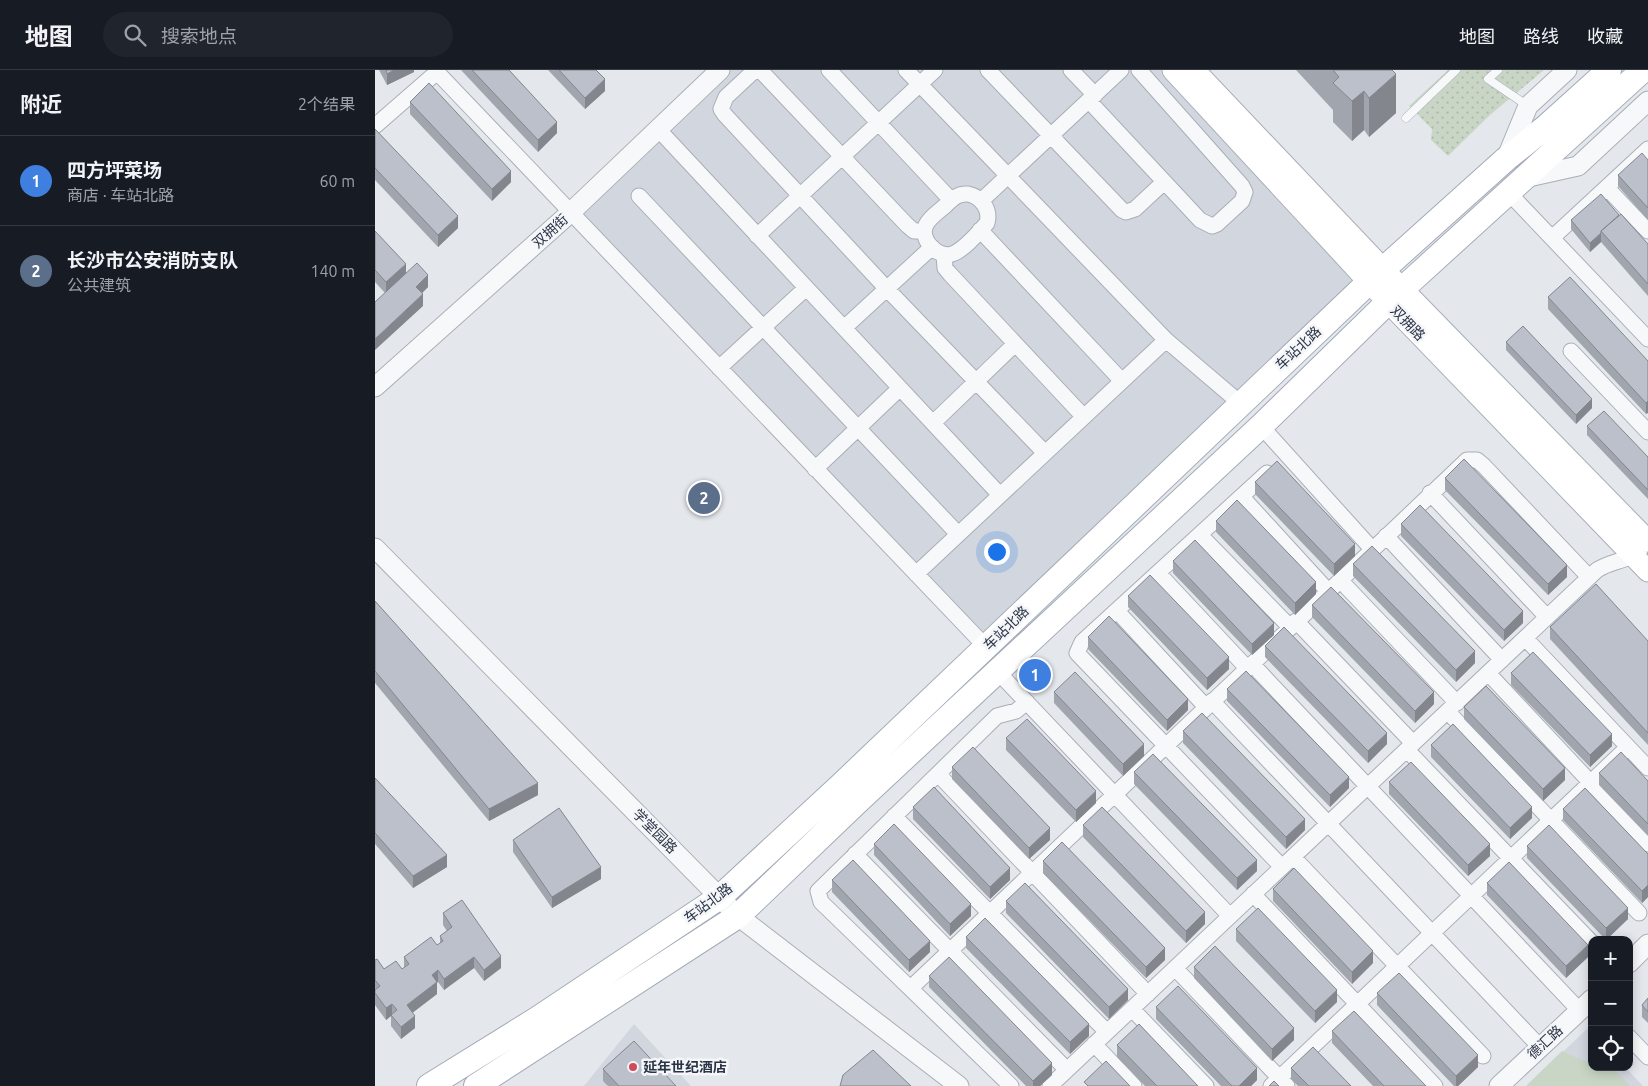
<!DOCTYPE html>
<html lang="zh">
<meta charset="utf-8">
<style>
body{margin:0;font-family:Ubuntu,"Noto Sans SC",sans-serif;background:#20242c;color:#f1f3f6}
.controls{position:absolute;right:15px;bottom:15px;display:grid;overflow:hidden;border-radius:10px;box-shadow:0 2px 12px #0003}
.controls button{width:45px;height:45px;display:grid;place-items:center;padding:0;border:0;border-bottom:1px solid #363941;background:#171b24;color:#f1f3f6;font:25px sans-serif}
.you{position:absolute;left:621px;top:481px;width:18px;height:18px;margin:-12px;border:4px solid #fff;border-radius:50%;background:#1a73e8;box-shadow:0 0 0 8px #1a73e833}
.badge{display:grid;place-items:center;width:32px;height:32px;border-radius:50%;background:#d1495b;color:#fff;font-size:16px;font-weight:700}
.pin{position:absolute;translate:-50% -50%;border:2px solid #fff;box-shadow:0 1px 5px #0006}
.list{margin:0;padding:0;list-style:none}
h2{display:flex;justify-content:space-between;align-items:center;height:65px;margin:0;padding:0 20px;font-size:21px}
h2 small{font-size:16px;font-weight:400;color:#9ea1a6}
.list li{display:grid;grid-template-columns:32px 1fr auto;gap:15px;align-items:center;box-sizing:border-box;height:90px;padding:0 20px;border-top:1px solid #363941}
.list b{display:block;font-size:19px;white-space:nowrap}
.list p{margin:0;font-size:16px;white-space:nowrap;color:#9ea1a6}
.list em{font-size:16px;font-style:normal;color:#9ea1a6}
.icon{flex:none;width:28px;height:28px;fill:none;stroke:currentColor;stroke-width:2;stroke-linecap:round;stroke-linejoin:round}
.map{position:relative;flex:none;width:1273px;height:1016px;overflow:hidden}
header{display:flex;align-items:center;gap:30px;box-sizing:border-box;height:70px;padding:0 25px;background:#171b24;border-bottom:1px solid #363941}
header strong{font-size:24px}
nav{display:flex;gap:28px;margin-inline-start:auto;font-size:18px}
.search{width:350px;height:45px;background:#20242c;display:flex;align-items:center;gap:12px;box-sizing:border-box;padding:0 18px;border-radius:28px;color:#9ea1a6;font-size:19px}
main{display:flex}
aside{flex:1;background:#171b24}
.map>svg:first-child{display:block}
</style>
<header>
<strong>地图</strong>
<div class="search"><svg class="icon" aria-label="search" viewBox="0 0 24 24"><circle cx="10" cy="10" r="6"/><path d="M15 15l6 6"/></svg>搜索地点</div>
<nav><a>地图</a><a>路线</a><a>收藏</a></nav>
</header>
<main>
<aside>
<h2>附近<small>2个结果</small></h2>
<ul class="list">
<li><span class="badge" style="background:#3f7fe0">1</span><div><b>四方坪菜场</b><p>商店 · 车站北路</p></div><em>60 m</em></li>
<li><span class="badge" style="background:#5c6f8a">2</span><div><b>长沙市公安消防支队</b><p>公共建筑</p></div><em>140 m</em></li>
</ul>
</aside>
<div class="map">
<svg width="1273" height="1016" viewBox="0 0 1273 1016">
<defs>
<pattern id="park-dots" width="8" height="8" patternUnits="userSpaceOnUse" patternTransform="scale(1.25)"><rect width="8" height="8" fill="#c9d6c5"/><path d="M2 2h.1M6 6h.1" fill="none" stroke="#adb8ab" stroke-width="1.8" stroke-linecap="round"/></pattern>
</defs>
<rect width="100%" height="100%" fill="#e4e7ec"/>
<!-- built -->
<path fill="#d2d6de" d="M345 0H794L994 212 611 577 195 143Z
M259 954 316 1016H209Z
M1213 958 1217 962V997H1250L1268 1016H1152Z"/>
<!-- green -->
<path fill="#c9d6c5" d="M1187 981 1211 992 1217 987V997H1237L1255 1016H1151Z"/>
<!-- park -->
<path fill="url(#park-dots)" d="M1073 0H1169L1115 45 1073 86 1056 70 1057 59 1034 36Z"/>
<g fill="none" stroke-linecap="round" stroke-linejoin="round">
<defs>
<path id="service" d="M1123 0 1113 9 1153 36
M1031 48 1081 0"/>
<path id="minor" d="M60 0 611 577
M380 0 351 27 346 39 350 45 512 219 670 383
M385 0 532 155 539 161H549
M454 0 576 130
M531 0 791 270 865 333
M613 0 747 140 751 142 760 139 789 112
M696 0 720 25
M714 31 825 150 837 156 842 154 867 131 870 122 867 116 764 0
M0 56 62 2
M283 59 625 425
M1232 118 1273 161
M1133 122 1273 269
M593 124C606 127 616 139 612 153 604 162 589 180 577 184 563 189 544 169 551 155 554 148 564 141 570 136 577 129 583 123 593 124Z
M264 126 583 464
M606 131 746 0
M605 160 747 311
M382 166 560 0
M1177 168 1273 79
M569 185 570 198 575 204 709 347
M469 258 557 177
M1196 281 1273 362
M344 298 431 218
M558 353 640 274
M886 356 997 479
M440 399 525 318
M892 403 707 572 702 583 907 797
M1055 423 1172 547
M867 427 953 521
M825 465 915 557
M1011 466 1127 590
M783 503 872 598
M541 504 791 270
M965 510 1082 633
M742 541 831 637
M921 551 1038 673
M1150 568 1273 698
M877 594 1204 940
M622 601 855 846
M1113 603 1273 774
M837 631 1165 977
M1073 642 1264 843
M1032 680 1217 873
M563 704 773 924
M519 746 732 962
M480 784 692 1000
M918 787 1108 986
M878 824 1060 1016
M800 898 912 1016
M540 914 1092 390H1102L1109 396 1214 507
M757 939 831 1016
M1254 967 1273 987
M719 974 759 1016
M636 1016 446 832 443 821 622 646 641 641 652 632
M675 1016 1222 500C1235 491 1254 491 1265 480
M896 1016 1253 677"/>
<path id="tertiary" d="M1131 89 1153 36 1192 0
M1149 108 1203 96 1273 31
M0 317 195 143 345 0
M0 478 363 846 584 1016
M1254 893 1273 874
M1124 1016 1217 929"/>
<path id="secondary" d="M798 0 994 212 1273 501
M819 0 1027 219 1273 471"/>
<path id="primary" d="M54 1016 162 949 345 827 465 716 994 212 1131 89 1172 56 1234 0
M101 1016 363 846 481 733 886 356 1013 232 1268 0"/>
</defs>
<!-- service casing -->
<use href="#service" stroke="#a9aeb7" stroke-width="9"/>
<!-- minor casing -->
<use href="#minor" stroke="#a9aeb7" stroke-width="17"/>
<!-- tertiary casing -->
<use href="#tertiary" stroke="#a9aeb7" stroke-width="21"/>
<!-- secondary casing -->
<use href="#secondary" stroke="#a9aeb7" stroke-width="23"/>
<!-- primary casing -->
<use href="#primary" stroke="#a3abb8" stroke-width="26"/>
<!-- service -->
<use href="#service" stroke="#f7f8fa" stroke-width="8"/>
<!-- minor -->
<use href="#minor" stroke="#f7f8fa" stroke-width="15"/>
<!-- tertiary -->
<use href="#tertiary" stroke="#f7f8fa" stroke-width="19"/>
<!-- secondary -->
<use href="#secondary" stroke="#fff" stroke-width="21"/>
<!-- primary -->
<use href="#primary" stroke="#fff" stroke-width="24"/>
</g>
<!-- wall -->
<path fill="#a1a5ae" d="M4 0H39V2L12 15Z
M86 0H134L182 63 163 82Z
M173 0H221L230 21 210 39Z
M921 0H1017L1021 43 994 67 989 60 977 71 958 52V40Z
M35 32 136 112 117 131 35 44Z
M0 59 83 158 63 177 0 110Z
M1273 90V150L1243 116V105Z
M1244 145 1273 174V226L1226 172 1215 182 1196 159V150Z
M0 161 31 204 53 217 47 223 48 236 10 223 0 212Z
M1173 227 1273 291 1271 344 1173 239Z
M1131 272 1217 338 1201 354 1131 280Z
M1212 356 1273 387V429L1212 365Z
M1070 408 1192 507 1173 525 1070 420Z
M880 412 980 486 959 506 880 424Z
M841 451 941 524 920 545 841 462Z
M1026 454 1148 553 1129 571 1026 466Z
M798 491 899 565 877 585 798 503Z
M978 494 1100 593 1081 612 978 506Z
M753 526 854 599 832 620 753 537Z
M0 531 163 725 114 751 0 613Z
M937 535 1059 634 1040 653 937 547Z
M1175 557 1273 571V675L1175 569Z
M713 567 813 640 792 661 713 579Z
M890 576 1012 674 993 693 890 587Z
M1136 603 1237 676 1215 697 1136 615Z
M852 619 974 718 955 737 852 631Z
M679 622 769 686 748 706 679 633Z
M1089 637 1190 710 1168 731 1089 649Z
M808 661 930 760 911 779 808 673Z
M631 668 721 733 701 752 631 680Z
M1056 675 1157 748 1135 769 1056 687Z
M577 697 675 770 654 789 577 709Z
M759 702 882 801 862 820 759 714Z
M1224 703 1273 711V766L1224 715Z
M0 708 72 797 38 818 0 774Z
M1014 712 1115 786 1093 806 1014 724Z
M538 737 635 810 615 829 538 749Z
M1188 739 1273 784V827L1267 833 1188 750Z
M708 755 830 854 811 873 708 767Z
M138 770 226 809 177 838 138 782Z
M499 774 596 846 575 866 499 785Z
M1152 776 1253 849 1231 870 1152 788Z
M668 791 790 890 771 908 668 803Z
M457 810 555 882 534 902 457 822Z
M1112 813 1213 887 1191 908 1112 825Z
M898 819 998 893 977 914 898 831Z
M631 831 753 930 734 949 631 843Z
M68 843 126 898 109 911 99 898 69 920 63 912H62V924L37 943 40 958 26 969 16 956V946L11 950 0 935V890L9 899H27L29 898V887L62 875 65 874V866L72 861 68 855Z
M861 859 962 932 940 953 861 871Z
M591 867 714 966 695 984 591 878Z
M819 897 919 970 897 991 819 908Z
M554 906 677 1005 665 1016H651L554 917Z
M1002 923 1103 997 1083 1016H1079L1002 935Z
M1273 928V953L1267 947V935Z
M781 937 882 1010 876 1016H846L781 949Z
M957 961 1051 1016H998L957 973Z
M742 975 823 1016H770L742 987Z
M916 998 976 1016H923L916 1009Z
M228 999 301 1016H233L228 1011Z"/>
<!-- shaded-wall -->
<path fill="#83868d" d="M19 0H39V2L12 15V4Z
M1021 4V43L994 67V28Z
M230 9V21L210 39V28Z
M989 21V60L977 71V31Z
M182 52V63L163 82V70Z
M136 101V112L117 131V119Z
M83 146V158L63 177V165Z
M1226 163V172L1215 182V173Z
M31 194V206L11 224V212Z
M53 205V217L41 229V217Z
M48 224V236L0 280V269Z
M1217 329V338L1201 354V345Z
M1273 331V343L1271 344V333Z
M980 474V486L959 506V494Z
M1192 495V507L1173 525V514Z
M941 512V524L920 545V533Z
M1148 541V553L1129 571V560Z
M899 553V565L877 585V574Z
M1100 581V593L1081 612V600Z
M854 587V599L832 620V608Z
M1059 622V634L1040 653V641Z
M813 629V640L792 661V650Z
M1012 663V674L993 693V681Z
M1237 664V676L1215 697V685Z
M769 674V686L748 706V694Z
M1190 698V710L1168 731V719Z
M974 707V718L955 737V725Z
M163 713V725L114 751V739Z
M721 721V733L701 752V740Z
M1157 737V748L1135 769V758Z
M930 749V760L911 779V767Z
M675 758V770L654 789V778Z
M1115 774V786L1093 806V795Z
M72 785V797L38 818V806Z
M882 790V801L862 820V808Z
M226 797V809L177 838V827Z
M635 798V810L615 829V817Z
M1273 815V827L1267 833V821Z
M596 834V846L575 866V854Z
M1253 838V849L1231 870V858Z
M830 842V854L811 873V861Z
M555 871V882L534 902V890Z
M1213 875V887L1191 908V896Z
M790 878V890L771 908V897Z
M998 881V893L977 914V902Z
M126 886V898L109 911V900Z
M99 887V898L69 920V909Z
M63 900V912L57 917V905Z
M62 912V924L32 947V935Z
M753 919V930L734 949V937Z
M962 920V932L940 953V941Z
M17 934V945H16V946L11 950V938Z
M40 946V958L26 969V957Z
M714 954V966L695 984V972Z
M919 958V970L897 991V979Z
M1103 985V997L1083 1016H1081V1006Z
M677 993V1005L665 1016H658V1011Z
M882 998V1010L876 1016H864Z"/>
<!-- building -->
<path fill="#bbc0ca" stroke="#83868d" d="M11 0H19L12 4Z
M97 0H134L182 52 163 70Z
M184 0H221L230 9 210 28Z
M958 0H1017L1021 4 994 28 989 21 977 31 958 13 964 7Z
M54 13 136 101 117 119 35 32Z
M0 59 83 146 63 165 0 98Z
M1267 83 1273 90V138L1243 105Z
M1226 124 1244 145 1226 161V163L1215 173 1196 150Z
M1246 144 1273 174V214L1226 161Z
M0 161 31 194 11 212 0 200Z
M42 193 53 205 41 217 48 224 0 269V232Z
M1195 207 1273 291V331L1271 333 1173 227Z
M1148 256 1217 329 1201 345 1131 272Z
M1229 341 1273 387V420L1212 356Z
M1089 389 1192 495 1173 514 1070 408Z
M902 391 980 474 959 494 880 412Z
M862 430 941 512 920 533 841 451Z
M1045 435 1148 541 1129 560 1026 454Z
M820 470 899 553 877 574 798 491Z
M997 476 1100 581 1081 600 978 494Z
M775 505 854 587 832 608 753 526Z
M1221 514 1273 571V663L1175 557Z
M956 517 1059 622 1040 641 937 535Z
M0 531 163 713 114 739 0 601Z
M734 546 813 629 792 650 713 567Z
M909 557 1012 663 993 681 890 576Z
M1158 582 1237 664 1215 685 1136 603Z
M871 601 974 707 955 725 852 619Z
M700 602 769 674 748 694 679 622Z
M1111 616 1190 698 1168 719 1089 637Z
M827 643 930 749 911 767 808 661Z
M652 649 721 721 701 740 631 668Z
M1078 654 1157 737 1135 758 1056 675Z
M598 677 675 758 654 778 577 697Z
M1246 682 1273 711V754L1224 703Z
M778 684 882 790 862 808 759 702Z
M1036 692 1115 774 1093 795 1014 712Z
M0 708 72 785 38 806 0 763Z
M559 717 635 798 615 817 538 737Z
M1210 718 1273 784V815L1267 821 1188 739Z
M727 737 830 842 811 861 708 755Z
M184 738 226 797 177 827 138 770Z
M519 754 596 834 575 854 499 774Z
M1174 755 1253 838 1231 858 1152 776Z
M687 772 790 878 771 897 668 791Z
M478 790 555 871 534 890 457 810Z
M1134 792 1213 875 1191 896 1112 813Z
M919 798 998 881 977 902 898 819Z
M650 813 753 919 734 937 631 831Z
M87 830 126 886 109 900 99 887 69 909 63 900 57 905 62 912 32 935 40 946 26 957 16 945 22 940 17 934 11 938 0 923V920L5 916 0 910V890L2 889 9 899 21 891 27 899 34 894 29 887 56 867 62 875 68 871 65 866 77 857 68 843Z
M883 838 962 920 940 941 861 859Z
M610 848 714 954 695 972 591 867Z
M840 876 919 958 897 979 819 897Z
M574 887 677 993 658 1011 554 906Z
M1024 903 1103 985 1081 1006 1002 923Z
M803 916 882 998 864 1016H857L781 937Z
M1273 928V942L1267 935Z
M979 941 1051 1016H1009L957 961Z
M764 954 823 1016H782L742 975Z
M259 971 301 1016H244L228 999Z
M938 977 976 1016H934L916 998Z
M498 980 536 1016H465L468 1005Z
M731 991 755 1016H713L709 1012Z
M899 1011 904 1016H894Z"/>
<!-- markers -->
<circle fill="#d1495b" stroke="#f4f6f9" stroke-width="2" cx="258" cy="997" r="5"/>
<g text-anchor="middle" stroke-width="5" stroke-linejoin="round" paint-order="stroke">
<!-- street labels -->
<g font-size="14" fill="#2b3445" stroke="#f4f6f9">
<text transform="translate(175 161) rotate(-42)" y="5">双拥街</text>
<text transform="translate(1033 253) rotate(46)" y="5">双拥路</text>
<text transform="translate(923 278) rotate(-43)" y="5">车站北路</text>
<text transform="translate(631 558) rotate(-44)" y="5">车站北路</text>
<text transform="translate(280 761) rotate(45)" y="5">学堂园路</text>
<text transform="translate(333 833) rotate(-37)" y="5">车站北路</text>
<text transform="translate(1170 972) rotate(-43)" y="5">德汇路</text>
</g>
<!-- poi labels -->
<g font-size="14" font-weight="bold" fill="#2b3445" stroke="#f4f6f9" text-anchor="start">
<text x="268" y="1002">延年世纪酒店</text>
</g>
</g>
</svg>
<div class="controls">
<button>+</button>
<button>−</button>
<button><svg class="icon" aria-label="locate" viewBox="0 0 24 24"><circle cx="12" cy="12" r="6"/><path d="M12 2v4M12 18v4M2 12h4M18 12h4"/></svg></button>
</div>
<div class="you"></div>
<div class="pin badge" style="left:660px;top:605px;background:#3f7fe0">1</div>
<div class="pin badge" style="left:329px;top:428px;background:#5c6f8a">2</div>
</div>
</main>
